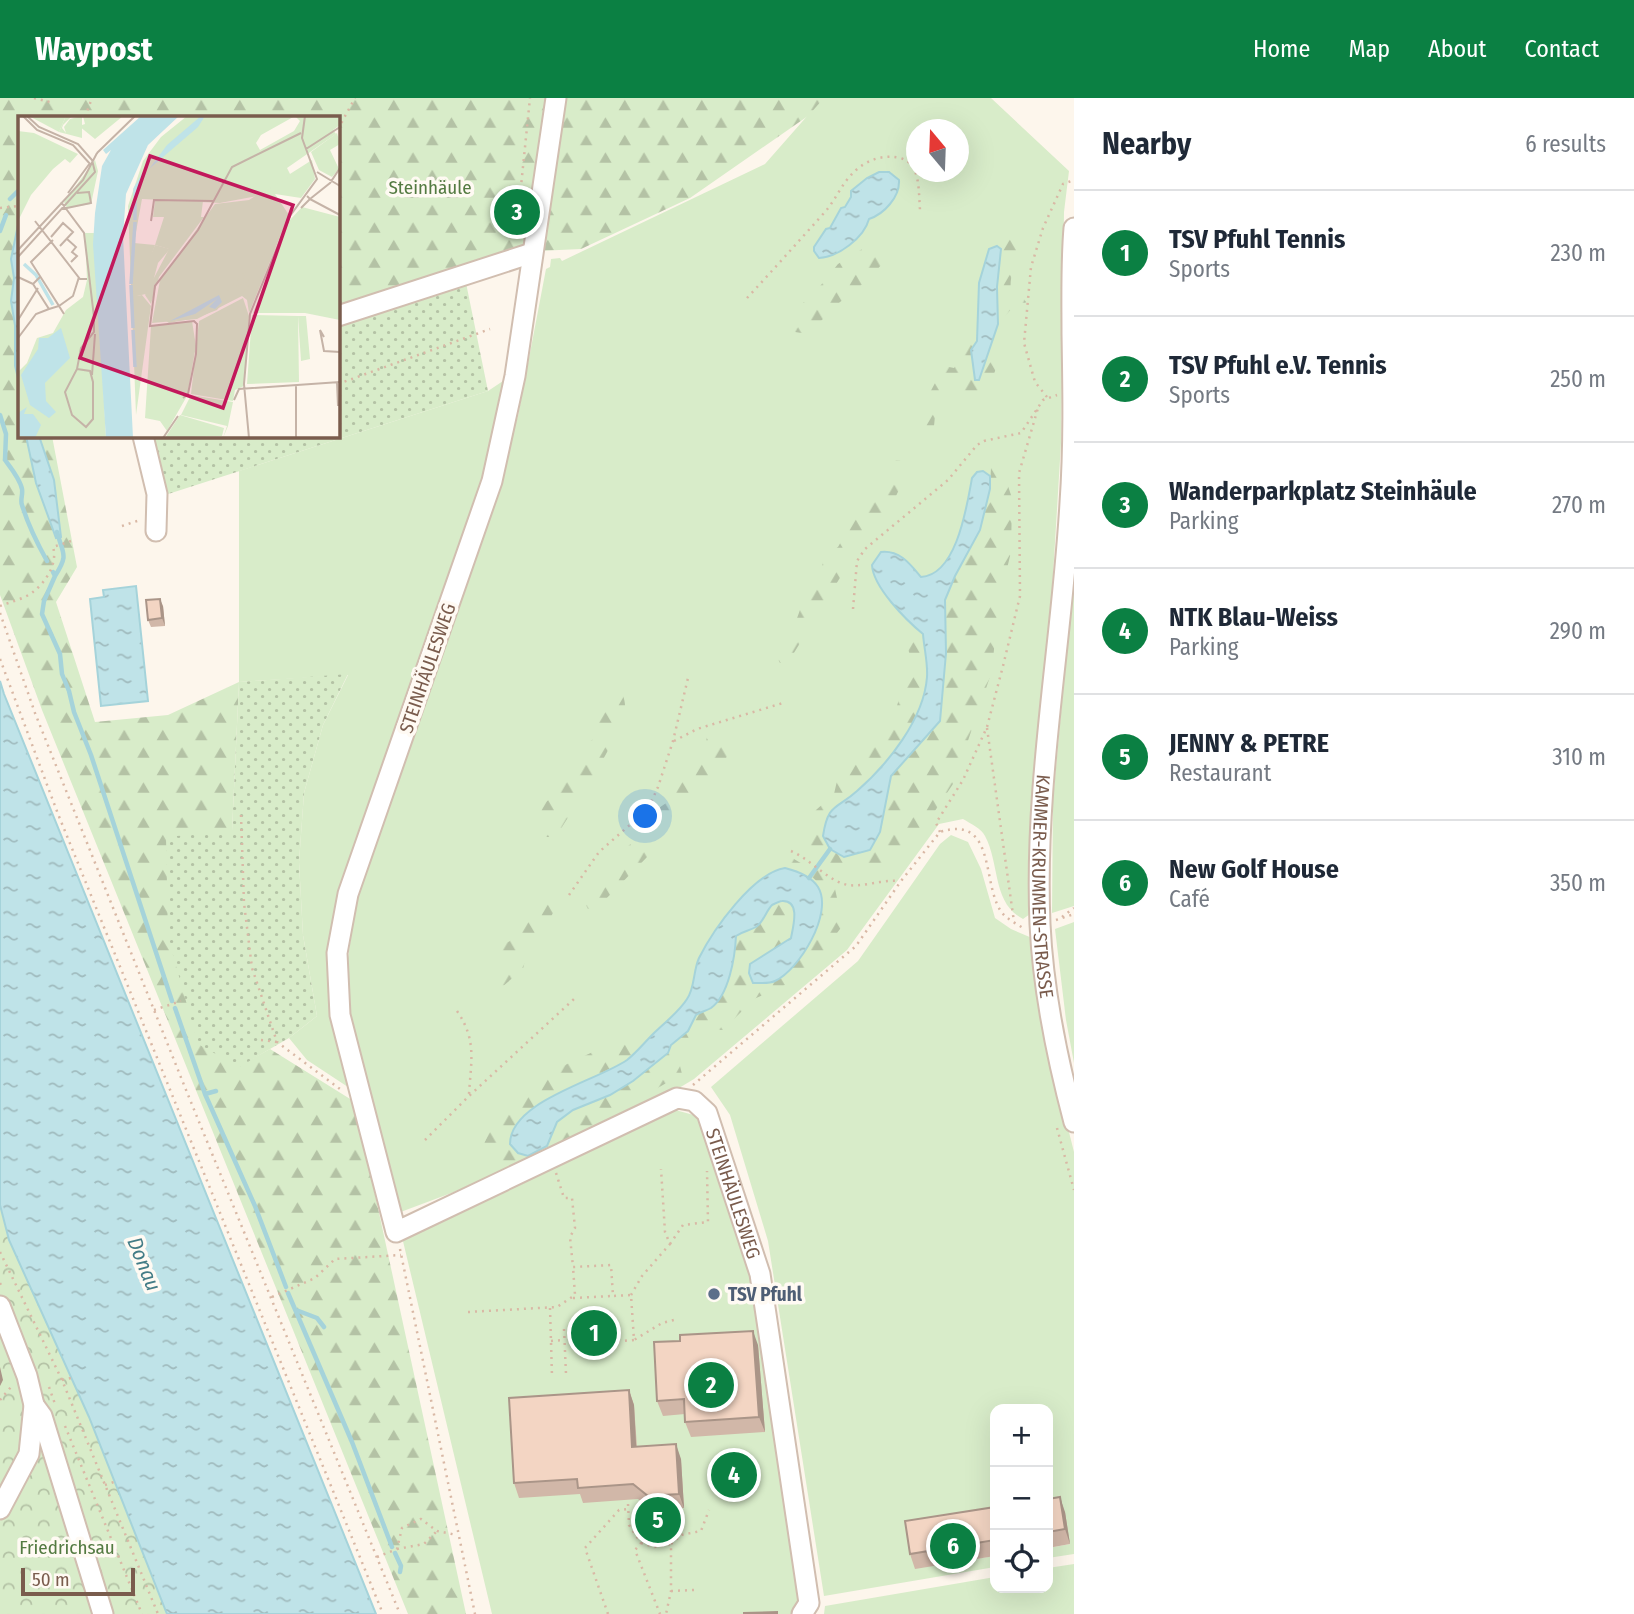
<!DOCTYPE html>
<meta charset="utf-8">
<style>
body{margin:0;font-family:"Fira Sans Condensed",sans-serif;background:#f6f6f7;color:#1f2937}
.controls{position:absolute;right:21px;bottom:21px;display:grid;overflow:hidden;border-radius:14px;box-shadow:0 7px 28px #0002}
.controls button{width:63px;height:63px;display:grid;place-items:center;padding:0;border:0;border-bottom:2px solid #e0e1e3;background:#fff;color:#1f2937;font:35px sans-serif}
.compass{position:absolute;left:906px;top:21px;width:63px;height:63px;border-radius:50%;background:#fff;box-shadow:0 7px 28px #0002;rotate:341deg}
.scale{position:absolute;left:21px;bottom:18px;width:114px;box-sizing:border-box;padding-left:7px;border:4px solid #7a5c4d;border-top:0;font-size:19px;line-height:24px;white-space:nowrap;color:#7a5c4d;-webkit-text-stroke:5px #fffaf3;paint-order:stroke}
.you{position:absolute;left:646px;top:719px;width:24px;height:24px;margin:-18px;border:5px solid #fff;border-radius:50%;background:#1a73e8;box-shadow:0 0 0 10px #1a73e833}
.badge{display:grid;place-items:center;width:46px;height:46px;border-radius:50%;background:#0b8043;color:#fff;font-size:23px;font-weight:700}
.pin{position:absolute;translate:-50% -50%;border:4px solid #fff;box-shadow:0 2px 7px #0006}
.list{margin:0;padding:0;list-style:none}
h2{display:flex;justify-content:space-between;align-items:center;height:91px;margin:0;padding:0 28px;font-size:30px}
h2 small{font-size:23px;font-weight:400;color:#747a83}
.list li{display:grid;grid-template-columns:46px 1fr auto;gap:21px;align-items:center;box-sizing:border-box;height:126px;padding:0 28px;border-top:2px solid #e0e1e3}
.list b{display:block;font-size:26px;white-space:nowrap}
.list p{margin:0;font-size:23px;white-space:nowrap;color:#747a83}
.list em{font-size:23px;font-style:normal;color:#747a83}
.icon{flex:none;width:38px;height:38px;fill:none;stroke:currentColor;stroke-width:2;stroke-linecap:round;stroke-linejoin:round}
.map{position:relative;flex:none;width:1074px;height:1516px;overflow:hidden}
header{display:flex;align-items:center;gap:42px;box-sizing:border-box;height:98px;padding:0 35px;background:#0b8043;color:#fff}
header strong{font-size:33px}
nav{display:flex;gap:38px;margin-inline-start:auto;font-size:24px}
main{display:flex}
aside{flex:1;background:#fff}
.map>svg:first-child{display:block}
</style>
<header>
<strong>Waypost</strong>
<nav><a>Home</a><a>Map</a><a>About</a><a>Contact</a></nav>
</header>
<main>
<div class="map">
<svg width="1074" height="1516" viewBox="0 0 1074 1516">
<defs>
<pattern id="forest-firs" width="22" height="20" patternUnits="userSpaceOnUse" patternTransform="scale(1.75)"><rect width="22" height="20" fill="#d8ecc9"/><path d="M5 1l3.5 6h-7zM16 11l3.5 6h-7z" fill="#b4c2a5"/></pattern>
<pattern id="park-crowns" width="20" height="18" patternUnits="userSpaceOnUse" patternTransform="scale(1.75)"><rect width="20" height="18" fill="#d8ecc9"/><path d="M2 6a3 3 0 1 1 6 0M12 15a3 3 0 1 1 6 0" fill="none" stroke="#b4c2a5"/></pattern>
<pattern id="garden-dots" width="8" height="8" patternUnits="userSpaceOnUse" patternTransform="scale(1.75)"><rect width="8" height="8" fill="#d8ecc9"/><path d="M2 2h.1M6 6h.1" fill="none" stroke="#b4c2a5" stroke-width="1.8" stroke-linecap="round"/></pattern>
<pattern id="water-ripples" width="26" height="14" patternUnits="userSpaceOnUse" patternTransform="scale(1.75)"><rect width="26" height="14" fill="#bfe3e8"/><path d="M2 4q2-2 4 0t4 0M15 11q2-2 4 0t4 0" fill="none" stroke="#a0bbbe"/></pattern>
</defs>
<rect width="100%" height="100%" fill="#fdf6ec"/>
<!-- grass -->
<path fill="#d8ecc9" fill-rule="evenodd" d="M823 0H991L1069 73 1064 114 1061 345 1050 527 1033 704 1030 816 1023 821C992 805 1000 766 985 738 981 730 971 726 963 721L939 726 847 852 694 981 664 999 454 1094 398 1115 344 888 356 804 480 441 518 318 546 171 550 169 551 161 560 160 562 163 765 66ZM916 32H958V74H916Z
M506 281 484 380 341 792 351 991 307 962 289 940 317 918 303 837 299 764 304 695 323 627 348 577 239 584V373L488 293Z
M1074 473V808L1052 815 1053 702Z
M951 737 968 744 981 771 995 820 1011 831 1032 840 1041 923 1074 1054V1456L1048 1460V1450L1070 1446 1048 1416V1311H995V1425L915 1470 995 1458V1469L824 1498 768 1143 730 1017 711 989 858 863 940 746Z
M1074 824V965L1066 922 1055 831Z
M668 1010 701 1019 750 1166 805 1516H492L402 1139Z
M1074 1466V1516H824L825 1508 995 1479V1490H1048V1470Z"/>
<!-- forest -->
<path fill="url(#forest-firs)" d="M0 0H824L808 18 690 100 581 151 516 154 338 212V19H19V122L11 161 14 180 11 203 15 227V268L19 284V338H26L36 385 56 440 61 438 54 382 39 338H52L77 469 56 504 95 624 168 617 239 584 232 733 239 968 270 951 355 1004 466 1516H408L42 612 0 497Z
M1004 133 1018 136C1022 156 1008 174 1011 193L1022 198 1026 204 1022 210 1013 209 998 226 997 189 1001 151 992 149 993 140Z
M867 148 881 150 888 159 876 173 853 195 840 204 808 236 795 234 788 226 794 214 821 187 838 166Z
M976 224 982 279 984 263 993 240 1000 246C997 274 994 286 970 301L957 295 951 288 944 306 936 308 933 338 926 340 918 336 917 319 944 268 954 270C964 256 968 243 972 225Z
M896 362 903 363 907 375 896 398 857 452 789 563 780 565 778 561C784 540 801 522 802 500 815 489 821 476 824 459L838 449 863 405Z
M1001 367 1012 400 1011 454 998 508 992 573 953 686 910 750 876 779 843 766 827 783 835 791 843 827 805 878 754 901 723 932 703 931 678 960 682 976 588 1030 563 1052 514 1072 493 1066 482 1050 496 1020 512 996 569 965 623 940 645 944 627 962 545 1003 526 1016 547 1048 557 1024 573 1012 610 997 633 983 668 955 671 948 688 933 696 917 713 909 734 869 736 839C743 833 749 833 756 829 763 825 766 813 772 807 774 806 780 803 782 803 801 802 793 830 791 840L750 866 753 885 774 884 790 872 814 840 822 812 827 803C815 774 813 779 785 770L784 755 804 767 817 756 807 743 805 730 816 712 834 696 837 683 854 667 895 614 906 579 910 557 906 545 913 533 923 536C924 550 928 566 927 579 923 626 877 682 838 705L870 752 880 734 891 678 940 623 946 555 945 502 990 391 991 370Z
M621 591C622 595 625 602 625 607 623 638 573 710 556 739H546L539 731 537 720 543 706 555 697 559 680 571 665 587 655 588 645 597 638 599 629 594 623 596 613 605 607 610 594Z
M718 638C739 656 721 667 708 683 704 687 703 694 699 697 695 701 689 703 686 708 677 723 679 734 657 738L648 731 651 723 656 719V712L669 703 668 698 678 688V681L691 670 694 658 704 653 707 639Z
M643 737 654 742 653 753 598 809 588 811 582 799 615 767 628 748Z
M543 804 550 805 554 813 536 847 526 858 523 871 502 889 499 888 500 866 495 860 502 847 510 843 519 828Z"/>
<!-- park -->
<path fill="url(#park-crowns)" d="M0 1107 4 1122 89 1319 167 1516H0Z"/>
<!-- garden -->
<path fill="url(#garden-dots)" d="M465 180 488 293 162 398 148 338H338V223Z
M348 576 323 627 304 695 299 764 303 837 317 918 289 940 239 969 198 946 168 839 166 739 232 733 239 584Z"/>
<!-- water -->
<path fill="url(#water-ripples)" stroke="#a5d3da" stroke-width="2" d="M879 74H889L899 82C900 99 884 116 869 121 864 140 838 159 819 160L814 153V149L826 131 830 130 841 110 845 109 851 99V93L867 80Z
M19 122V284L15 268V227L11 203 14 180 11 161Z
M997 148 1001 151 997 189 998 226 979 282H975L971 252 977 243 979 185 989 151Z
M26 338H39L54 382 61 439 56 440 36 385Z
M983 373 990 378V391L980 432 955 478 945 502 946 555 940 623 891 678 880 734 870 752 844 759 830 751 823 738C828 705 836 712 857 693 888 666 924 621 927 579 928 565 924 550 923 536 906 522 873 489 872 467L881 454C900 452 910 466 921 479 957 477 967 407 972 380L977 374Z
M136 488 148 603 101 608 90 501 104 499 103 492Z
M0 583 4 596 376 1516H167L89 1319 9 1142 0 1107Z
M785 770C797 773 811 778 818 789 834 815 799 872 775 883 769 886 760 885 753 885L749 875 750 866 791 840C793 829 801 802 782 803 780 803 774 806 772 807 766 813 763 825 756 829 749 833 743 833 736 838 735 859 729 897 711 910 706 913 700 914 696 917L688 933 671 947 668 955 633 983 610 997 573 1012 557 1024 547 1048 528 1058 518 1055 510 1046C510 1003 597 983 627 962 636 955 645 944 653 936 664 925 679 914 687 901 695 890 693 873 699 860 713 832 753 775 785 770Z"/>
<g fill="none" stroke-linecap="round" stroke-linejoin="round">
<!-- stream -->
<path stroke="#a5d3da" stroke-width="4.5" d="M10 101 19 92
M0 133 6 117
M0 317 6 336 5 362C11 370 20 381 22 391 23 397 20 402 22 407 28 427 37 445 47 463
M53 474 55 478 44 503 42 516 60 556 62 576 69 593 74 614 91 657 172 903
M55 478C69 456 63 457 57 434
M809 780 830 751
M175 910 205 996 255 1108 286 1189
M205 996 216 993
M288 1195 352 1344 392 1449
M296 1212 317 1220 324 1229
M395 1455 401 1468 400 1474"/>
<defs>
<g id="minor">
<path id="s1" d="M556 0 515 278 492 383 348 796 337 855 340 917 396 1134 677 1000 694 1003 707 1015 760 1176 809 1505 802 1516"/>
<path d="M518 114 538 115"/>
<path id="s2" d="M1074 130C1071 165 1072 200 1072 236 1073 292 1074 348 1070 405 1062 545 1034 685 1040 826 1043 892 1057 960 1074 1024"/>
<path d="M338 218 532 155"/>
<path d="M143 338 157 396 156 433"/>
<path d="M0 1208 27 1278 34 1307 29 1356 0 1411"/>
<path d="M34 1307 42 1318 103 1516"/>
</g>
</defs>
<!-- minor casing -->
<use href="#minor" stroke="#d1beb0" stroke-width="23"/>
<!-- path -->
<path stroke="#d9b8a5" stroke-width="2.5" stroke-dasharray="2 5" stroke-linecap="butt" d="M34 0 50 4
M85 19 92 0
M338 31 355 0
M520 98 530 0
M0 110 19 108
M747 200C773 172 798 144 824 115 835 103 841 87 852 76 860 67 873 60 885 59 921 56 918 84 920 112
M338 286 490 231
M1047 299 1035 284 1024 245 1031 169 1043 130 1063 86 1074 82
M122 428 140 422
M0 508C10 504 24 501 33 494 46 484 58 465 53 449L71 443
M853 511 857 463 865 451 948 382 977 347 984 343 1021 335 1043 302 1057 297
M0 515 35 615 184 987 400 1516
M0 561 58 716 383 1516
M987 630 1014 824
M674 643 697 631 783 605
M241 717 244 805 252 870 277 944 340 991
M940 734 936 725 963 682 987 629 1003 568 1020 498 1019 375 1038 310
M791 753C810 761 825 780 844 786 859 791 881 781 900 783
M569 797 599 754 648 711 658 689 673 643 688 580
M1062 819 1074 810
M1056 822 1074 816
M154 912 181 903
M457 913C477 942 471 963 469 996
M261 942 277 944
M693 987 856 848 901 783 940 734C999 715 980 792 1004 817 1009 822 1017 826 1023 830
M1057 1030 1074 1092
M425 1042 469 998 574 901
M556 1075 564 1100H572L575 1130 570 1139 573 1169 611 1167 613 1198 631 1197 634 1242 662 1225 678 1221
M670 1146 683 1127 708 1124 707 1073
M400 1151 475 1516
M0 1154 62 1282 158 1516
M0 1185 3 1191
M631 1197 642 1178 670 1146 665 1134 661 1071
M272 1199 315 1180 335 1161 401 1157
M573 1200 611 1198
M550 1210 552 1278
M468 1214 557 1209 575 1197 573 1169
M564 1231 566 1276
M551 1243 565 1242
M611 1244 634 1242
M62 1282 71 1280
M49 1289 55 1306
M0 1302 11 1289
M65 1328 142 1516
M105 1387 114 1384
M628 1406 629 1427 641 1445 635 1452 660 1516
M641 1445 654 1449 671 1446V1493L666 1516
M671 1446 681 1437 701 1433 709 1412
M397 1451 424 1446 437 1433
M377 1459 397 1451 402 1430 421 1421 437 1433 457 1437
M671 1493 694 1492
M608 1516 585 1450 619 1412 628 1411"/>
<!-- minor -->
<use href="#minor" stroke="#fff" stroke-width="19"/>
</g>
<!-- wall -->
<path fill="#d1b7a8" d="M163 508 165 528 151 529 148 522Z
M680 1243 758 1247 765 1334 691 1339 685 1324V1316L663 1318 657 1303Z
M629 1292 634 1307 637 1349 681 1361 684 1410 653 1412 638 1401 583 1405 580 1396 519 1400 514 1385Z
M1048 1401 1065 1414 1070 1446 1048 1450Z
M995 1409V1458L915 1471 910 1456Z"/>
<!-- shaded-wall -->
<path fill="#aa9588" d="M160 501 163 508 165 528 162 520Z
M753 1233 758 1247 765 1334 759 1319Z
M0 1269 3 1282 0 1288Z
M629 1292 634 1307 637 1364 632 1349Z
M676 1346 681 1361 684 1410 679 1396Z
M1060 1399 1065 1414 1070 1446 1065 1431Z"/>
<!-- building -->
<path fill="#f3d5c3" stroke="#aa9588" stroke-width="2" d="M160 501 162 520 148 522 146 502Z
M753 1233 759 1319 685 1324 684 1301 657 1303 654 1244 680 1243V1237Z
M629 1292 632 1349 676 1346 679 1396 648 1398 633 1386 578 1390 577 1381 514 1385 509 1300Z
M1060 1399 1065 1431 1048 1434V1401Z
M995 1409V1442L910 1456 905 1423Z
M777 1514V1516H744V1515Z"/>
<!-- markers -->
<circle fill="#5c6f8a" stroke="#fffaf3" stroke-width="2.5" cx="714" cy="1196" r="7"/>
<g text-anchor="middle" stroke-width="7" stroke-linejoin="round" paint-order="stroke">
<!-- park labels -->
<g font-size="19" fill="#537a41" stroke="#fffaf3">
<text x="430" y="96">Steinhäule</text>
<text x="67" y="1456">Friedrichsau</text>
</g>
<!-- street labels -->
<g font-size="19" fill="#7a5c4d" stroke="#fffaf3">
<text transform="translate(427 570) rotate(-71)" y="7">STEINHÄULESWEG</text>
<text dy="7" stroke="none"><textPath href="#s2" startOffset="660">KAMMER-KRUMMEN-STRASSE</textPath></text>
<text dy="7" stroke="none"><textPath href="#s1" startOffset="1603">STEINHÄULESWEG</textPath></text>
</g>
<!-- service labels -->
<g font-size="19" font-weight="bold" fill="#4e5e75" stroke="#fffaf3" text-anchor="start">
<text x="728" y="1203">TSV Pfuhl</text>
</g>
<!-- water labels -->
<g font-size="21" font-style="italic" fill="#437c86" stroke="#fffaf3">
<text transform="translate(144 1166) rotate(68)" y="7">Donau</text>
</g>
</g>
<!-- overview -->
<g transform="translate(18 18)">
<rect width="322" height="322" fill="#fdf6ec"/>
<path d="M48 0H54L45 9 44 12 48 17 46 11 52 3 64 0V22L41 16ZM319 17 322 28 312 34 321 53 314 61 301 54 293 36ZM77 44 80 55 73 88 49 92 46 86ZM294 44 297 63 283 82 257 78 271 99 231 197 229 184 224 180 179 203 134 207 142 164 197 88 231 84ZM284 91 322 101V204L287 197H235L271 105ZM146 101H186L141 161 133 188 127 179 151 133 137 129ZM225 182 231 200 226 270 217 274 215 285 173 278 181 205ZM234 199 280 200 281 266 229 268ZM174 205 178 230 169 280 149 315 142 305 127 302 133 210ZM173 279 215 286 210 310 205 322 209 310 163 299Z" fill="#d8ecc9"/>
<path d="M65 0H105L77 23 61 10 67 8ZM169 0H277L243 19 238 27 242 34 276 15 282 5 277 0H322V9L315 14 318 18 269 52 273 60 239 80 202 87 124 83 116 127 137 129 119 180 124 179 133 190 118 299 110 90 125 45 143 21ZM248 135 238 162 219 182 209 181 199 194 178 202 151 207 148 205 154 196H174L155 200 157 205 185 194 198 183 199 188 192 190H202L205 185 202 177 206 179 229 153 225 165 214 172 229 166Z" fill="#d8ecc9"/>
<path d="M67 117H77L88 322H0V256L9 247 19 222 35 217 48 194 65 181 69 164Z" fill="#d8ecc9"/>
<path d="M11 0H48L41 16ZM0 15 16 17 60 38 52 47 47 43 35 53 13 79 0 105ZM137 85H185L183 101H135ZM137 129 152 133 140 147 132 177 119 180 115 175 120 146 129 148ZM280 200H288L292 243 283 245ZM162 299 206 312 204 320 147 322Z" fill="#d8ecc9"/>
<path d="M123 0H161L130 29 108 78 105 120 115 322H88L75 128 77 97 84 50 93 34 88 38 85 34ZM183 0H187L180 11 131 53 149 29ZM201 179 204 186 197 193 191 191 199 183 177 198 152 205ZM43 212 52 242 27 267 28 285 38 296 31 302 12 289 3 259 20 233 21 222H30ZM9 291 6 298H15L23 309 17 322 0 320V297Z" fill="#bfe3e8"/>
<path fill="none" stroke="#bfe3e8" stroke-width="3.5" d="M117 104V73L127 56M6 148 18 159 35 189M113 168 117 106M113 169 115 212M115 214 117 251"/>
<path fill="none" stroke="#c5b3a7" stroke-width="2" d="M5 0 19 14 55 29 73 49M288 33 322 11M79 37 117 0M299 56 322 70M50 77 72 47M289 80 292 83 312 67 322 52M43 86 66 117 76 201V216L63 232 59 253 47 276 54 299 68 311 75 303V266L72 255 59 253M283 92 292 83 322 99M44 93 73 87 71 76 59 77M17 105 62 163H69M133 105 136 84 196 85M33 121 45 107 55 116 42 130M49 123 58 131 54 136 59 140 53 146M0 134 65 64 79 37M0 141 77 56 74 44 60 28 21 11 9 0M0 161 15 168 23 160M15 168 31 193 41 190 13 146 35 124M46 198 41 190 55 180 61 161M0 204 20 172M306 221 302 214 306 235 322 236M0 222 18 198 31 193M74 259 77 218M319 266 320 290M165 282 170 278 178 238 179 208 176 205 132 210 137 170 180 114 214 51 283 17M216 284 221 273 322 266M145 322 160 300M231 322 226 268 232 198 272 100 299 63 284 22 287 0M278 322V269"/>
<path fill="#c2185b" fill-opacity="0.15" stroke="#c2185b" stroke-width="3.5" d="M132 40 275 89 205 292 62 242Z"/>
<rect width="322" height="322" fill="none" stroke="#7a5c4d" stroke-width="3.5"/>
</g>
</svg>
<div class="controls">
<button>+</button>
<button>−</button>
<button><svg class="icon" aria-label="locate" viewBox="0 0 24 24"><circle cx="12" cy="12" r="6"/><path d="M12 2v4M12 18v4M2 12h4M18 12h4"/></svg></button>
</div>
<svg class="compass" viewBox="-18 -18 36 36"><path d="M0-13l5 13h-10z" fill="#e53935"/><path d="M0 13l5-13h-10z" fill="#747a83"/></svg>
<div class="scale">50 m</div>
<div class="you"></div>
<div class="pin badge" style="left:594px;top:1235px">1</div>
<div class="pin badge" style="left:711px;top:1287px">2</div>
<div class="pin badge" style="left:517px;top:114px">3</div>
<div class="pin badge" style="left:734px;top:1377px">4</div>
<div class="pin badge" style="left:658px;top:1422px">5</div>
<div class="pin badge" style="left:953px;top:1448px">6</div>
</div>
<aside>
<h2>Nearby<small>6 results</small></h2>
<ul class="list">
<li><span class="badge">1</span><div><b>TSV Pfuhl Tennis</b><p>Sports</p></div><em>230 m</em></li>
<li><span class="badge">2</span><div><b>TSV Pfuhl e.V. Tennis</b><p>Sports</p></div><em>250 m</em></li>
<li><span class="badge">3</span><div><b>Wanderparkplatz Steinhäule</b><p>Parking</p></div><em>270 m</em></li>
<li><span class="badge">4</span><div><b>NTK Blau-Weiss</b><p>Parking</p></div><em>290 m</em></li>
<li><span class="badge">5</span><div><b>JENNY &amp; PETRE</b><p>Restaurant</p></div><em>310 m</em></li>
<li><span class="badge">6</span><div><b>New Golf House</b><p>Café</p></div><em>350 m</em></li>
</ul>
</aside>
</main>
